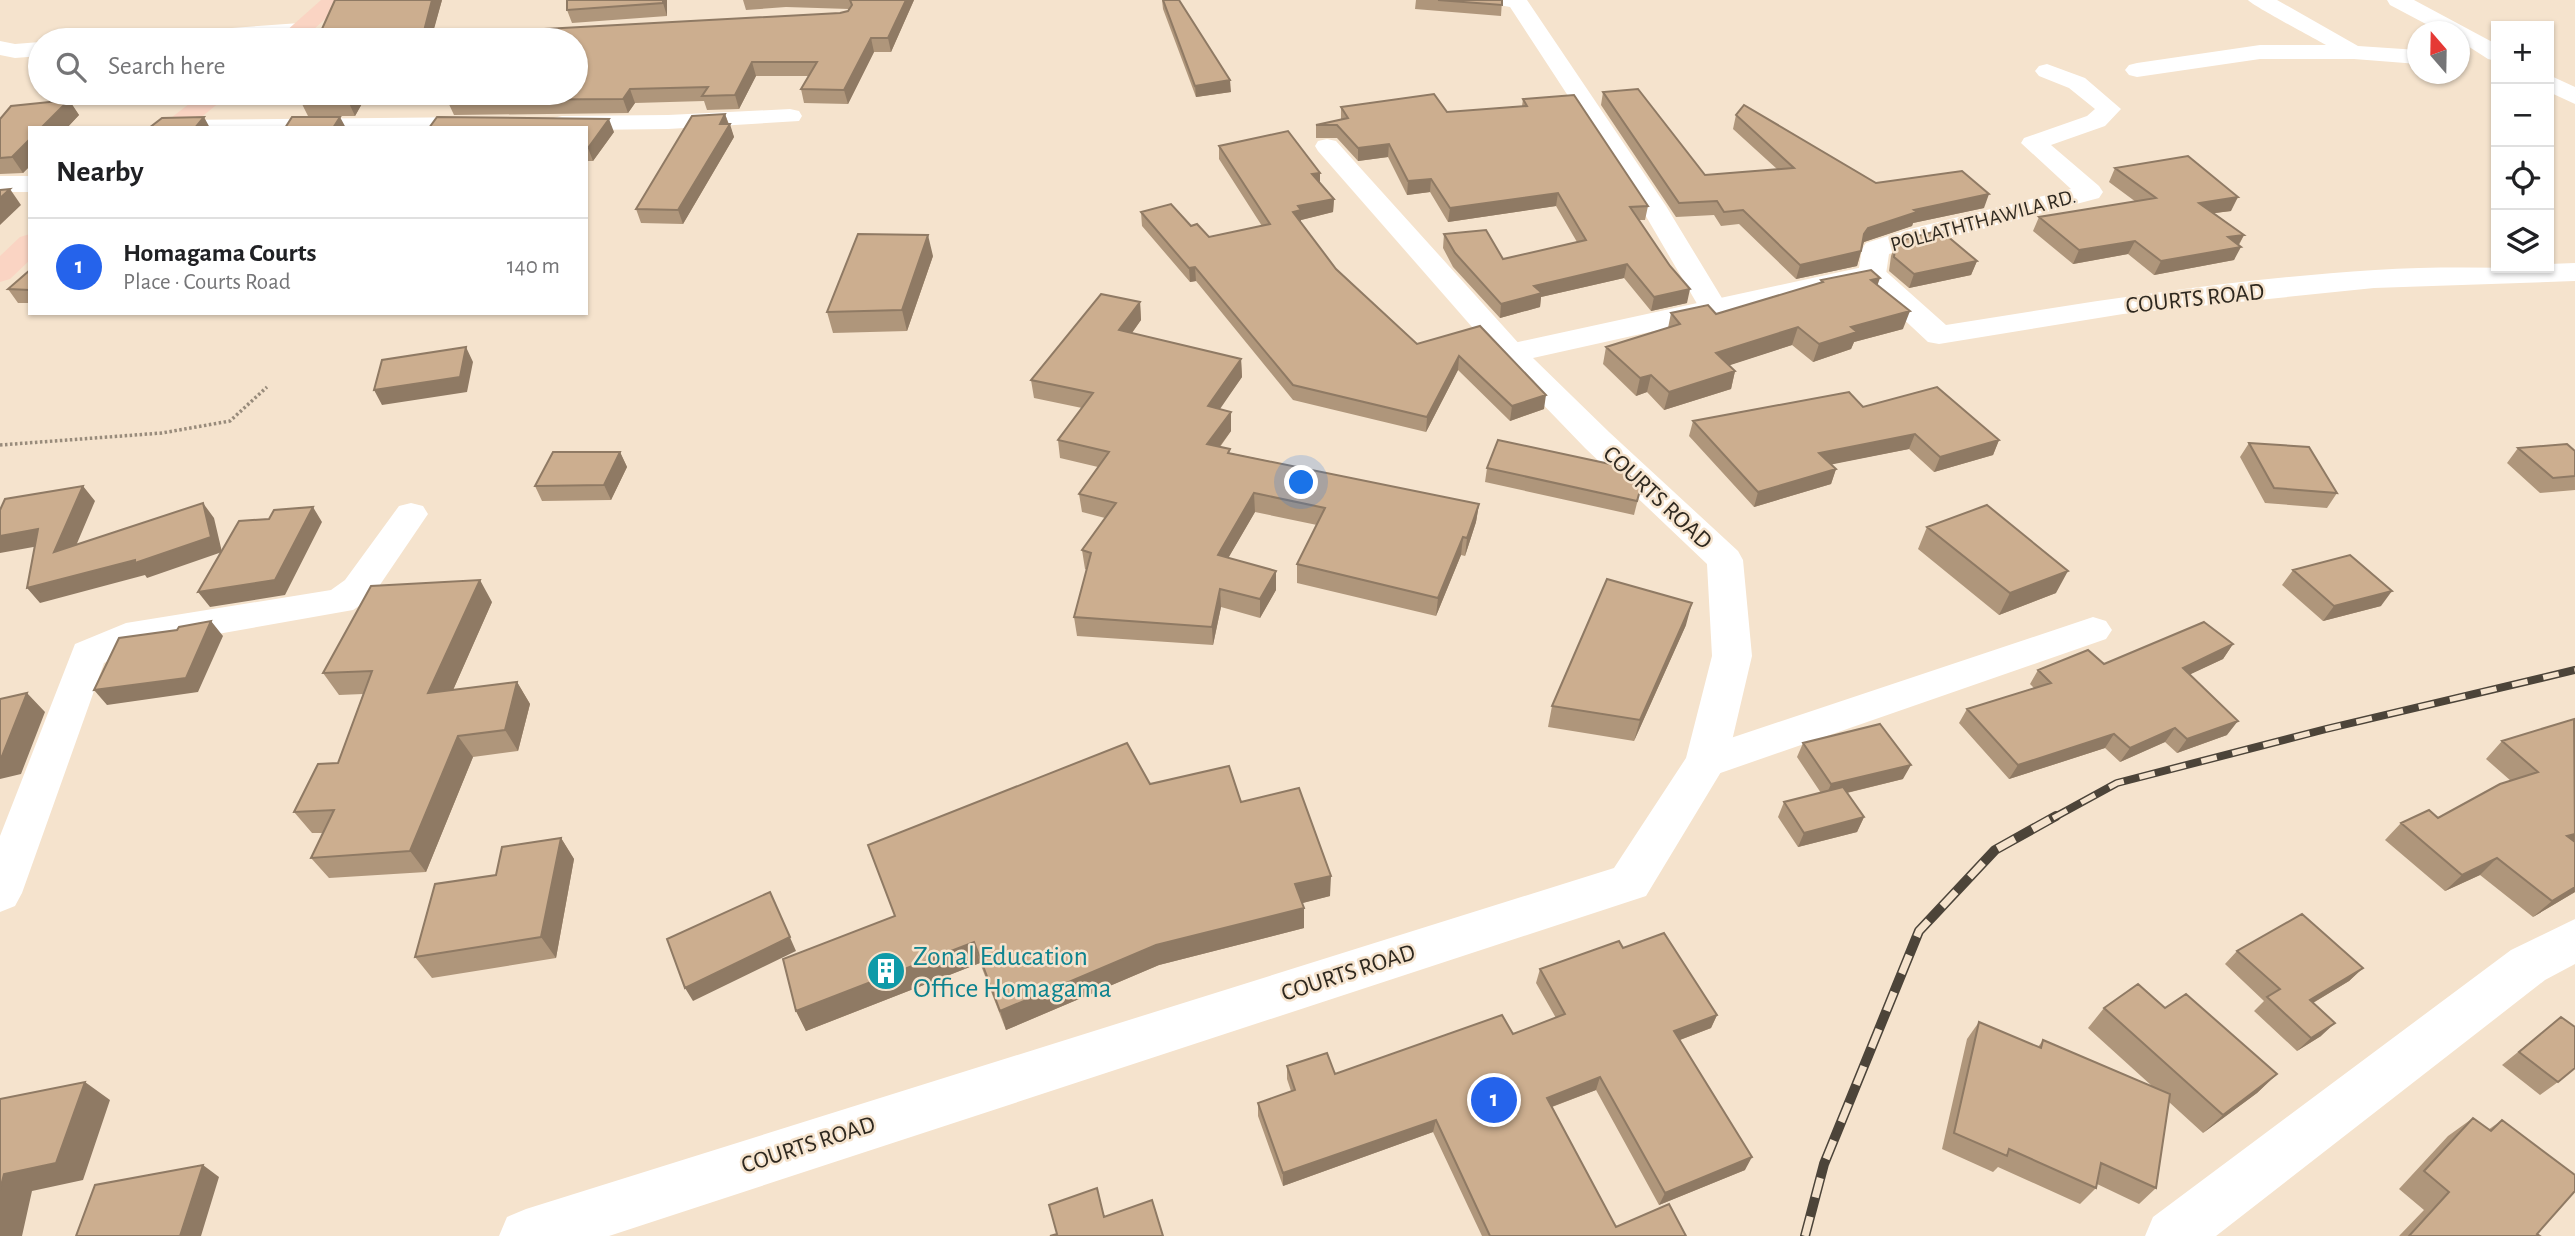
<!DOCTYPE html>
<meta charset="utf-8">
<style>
body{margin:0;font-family:"Alegreya Sans",sans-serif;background:#f2f2f2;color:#202124}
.controls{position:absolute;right:21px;top:21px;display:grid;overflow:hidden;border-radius:0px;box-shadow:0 2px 5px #0004}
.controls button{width:63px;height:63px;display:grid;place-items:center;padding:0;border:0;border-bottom:2px solid #e0e0e0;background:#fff;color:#202124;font:35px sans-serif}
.compass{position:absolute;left:2407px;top:21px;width:63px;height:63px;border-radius:50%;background:#fff;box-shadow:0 2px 5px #0004;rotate:340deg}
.you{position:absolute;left:1302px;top:483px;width:24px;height:24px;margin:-18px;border:5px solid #fff;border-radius:50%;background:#1a73e8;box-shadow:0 0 0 10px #1a73e833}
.badge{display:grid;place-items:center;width:46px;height:46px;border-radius:50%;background:#2563eb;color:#fff;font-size:23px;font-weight:700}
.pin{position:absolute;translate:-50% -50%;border:4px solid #fff;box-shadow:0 2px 7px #0006}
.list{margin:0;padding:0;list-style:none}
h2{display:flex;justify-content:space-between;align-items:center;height:91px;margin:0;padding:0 28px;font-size:30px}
h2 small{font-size:23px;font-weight:400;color:#757577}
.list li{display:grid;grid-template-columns:46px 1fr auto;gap:21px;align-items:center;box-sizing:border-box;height:98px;padding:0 28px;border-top:2px solid #e0e0e0}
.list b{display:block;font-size:26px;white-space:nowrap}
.list p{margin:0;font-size:23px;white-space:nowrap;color:#757577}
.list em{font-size:23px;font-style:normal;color:#757577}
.icon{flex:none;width:38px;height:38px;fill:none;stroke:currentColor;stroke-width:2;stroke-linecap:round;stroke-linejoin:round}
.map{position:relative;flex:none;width:2575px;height:1236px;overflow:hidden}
.search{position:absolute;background:#fff;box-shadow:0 2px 5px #0004;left:28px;top:28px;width:560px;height:77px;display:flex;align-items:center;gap:18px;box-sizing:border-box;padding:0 24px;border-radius:38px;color:#757577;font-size:26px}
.panel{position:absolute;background:#fff;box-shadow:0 2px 5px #0004;left:28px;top:126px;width:560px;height:189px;border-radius:0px}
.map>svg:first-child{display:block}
</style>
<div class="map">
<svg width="2575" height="1236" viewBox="0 0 2575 1236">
<rect width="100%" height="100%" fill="#f5e3cd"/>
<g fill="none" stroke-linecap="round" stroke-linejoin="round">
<!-- path -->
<path stroke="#988b7b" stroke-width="3.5" stroke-dasharray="2.5 2.5" stroke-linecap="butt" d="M0 445 162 433 230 421 267 387"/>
<!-- street -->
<path fill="#fff" fill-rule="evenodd" d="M1496 0H1527L1666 206 1728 308 1723 314 1713 317 1703 314 1640 206 1510 7 1499 5Z
M2248 0H2277L2358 46 2418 50V64L2354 59H2260L2137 77 2129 75 2125 70 2129 65 2137 63 2260 45H2326C2314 38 2253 6 2248 0Z
M2387 0H2414L2496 44V61L2488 59 2460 41V32H2441L2390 5Z
M300 23 308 25 311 30 308 35 251 40H152L155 35 163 33Z
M0 41 15 44 40 42V56L15 58 0 55Z
M2047 64 2085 78 2121 109 2105 126 2051 145 2099 186 2103 192 2099 198 1889 254 1886 274 1882 280 1872 282 1862 280 1858 274 1862 249 1866 243 1910 229 2071 189 2021 143 2024 138 2087 116 2095 109 2069 88 2039 76 2035 71 2039 66Z
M2549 75 2575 87V104L2549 92Z
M790 109 799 111 802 116 799 121 668 129 586 130V128H553L550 123 553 118 562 116 668 115Z
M480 117 489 119 492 124 490 128 161 127 164 122 173 120Z
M1327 139 1336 141 1522 347 1526 353 1522 359 1511 362 1500 359 1318 151 1315 146 1318 141Z
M0 176H30V192H0Z
M411 503 423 506 428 514 371 598 353 610 133 649 104 663 22 893 15 906 0 912V836L75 644 126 623 331 590 345 580 399 506Z
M2093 617 2106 621 2112 630 2106 639 1706 778 1692 773 1686 762 1692 751Z"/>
<!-- secondary -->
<path fill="#fff" fill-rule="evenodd" d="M2575 263V281L2374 288 2123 314 1939 344 1928 342 1866 284 1533 358 1609 432 1738 551 1743 560 1752 656 1727 762 1646 896 609 1236H499L507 1217 526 1209 1614 868 1686 758 1712 656 1707 564 1585 448 1500 360 1495 353 1500 346 1872 265 1882 268 1946 325C2088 302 2231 279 2375 270 2434 266 2491 268 2549 268V264Z
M2575 919V964L2545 980 2216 1236H2145L2153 1217 2511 950Z"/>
<!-- primary -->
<path fill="#fad4c3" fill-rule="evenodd" d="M321 0H346L302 40H276Z
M203 93H231L188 128H158Z
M30 234V260L10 279 0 282V256L20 237Z"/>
<defs>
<path id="rail-far1" d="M2053 818 2117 783 2326 729 2575 670"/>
<path id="rail" d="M1805 1236 1824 1164 1919 931 1995 850 2056 816"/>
</defs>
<!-- rail-far1 casing -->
<use href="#rail-far1" stroke="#4c4439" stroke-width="8"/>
<!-- rail casing -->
<use href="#rail" stroke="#4c4439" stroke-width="10"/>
<!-- rail-far1 -->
<use href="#rail-far1" stroke="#f5e3cd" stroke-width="5" stroke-dasharray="16" stroke-linecap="butt"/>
<!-- rail -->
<use href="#rail" stroke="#f5e3cd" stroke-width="7" stroke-dasharray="20" stroke-linecap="butt"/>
</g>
<!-- wall -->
<path fill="#af967b" d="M442 0 433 31 544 29 840 13 848 11 849 9 786 7 746 10 743 0H914L891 52H874L848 104 804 103 801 89 809 76H756L739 109 707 110 704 101 635 103 628 113 454 115 447 100 576 93 317 40Z
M667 0V16L572 23 567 10Z
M1162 0H1179L1231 92 1196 97 1163 9Z
M1416 0H1502L1501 16 1415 9Z
M1603 92 1705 175 1777 169 1733 129 1736 115 1876 183 1984 208 1913 223 1912 226 1864 242 1857 266 1796 279 1739 224 1721 226 1714 215 1676 217 1601 105Z
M258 93H368L355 116H308L301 102 304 97 261 99Z
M1523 99 1648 206 1645 220H1639L1687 303 1651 311 1624 278 1541 297 1540 307 1500 318 1453 267 1443 248 1444 234 1503 259 1577 242 1556 206 1448 222 1430 192 1407 195 1388 157 1358 161 1337 138H1316V125L1341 120V107L1447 112 1522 106Z
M69 100 79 115 23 173 0 174V119Z
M725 114 734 137 683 224 641 223 636 209Z
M586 128 614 132 593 161H586Z
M1219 146 1320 173V183L1334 199 1333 212 1301 220V222L1336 269 1417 344 1480 326 1544 409 1510 421 1458 370 1426 432 1293 400 1196 281 1190 282 1142 226 1141 212 1191 226 1209 237 1262 226 1219 159Z
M2115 168 2231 211 2214 213 2244 235 2239 245 2234 260 2154 275 2128 254 2073 264 2033 231 2039 217 2136 202 2109 182Z
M1896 242 1977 261 1971 275 1909 288 1889 271 1891 256Z
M933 256 907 331 833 333 827 312Z
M30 270V303H18L8 289Z
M1821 280 1878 285 1903 329 1854 342 1851 349 1813 362 1792 345 1729 365 1735 371 1731 389 1664 410 1647 392 1636 396 1603 364 1606 347 1668 328 1671 313 1716 314 1820 283Z
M1140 302 1141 320 1132 333 1241 359 1242 377 1219 409 1231 431 1220 447 1230 453 1479 504 1476 522 1465 556 1461 555 1436 616 1297 583V564L1317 525 1255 512 1228 558 1276 590 1260 618 1221 607 1213 645 1077 636 1074 617 1087 570 1085 569 1082 550 1105 518 1082 512 1079 494 1098 467 1060 458 1058 440 1082 408 1034 398 1031 380Z
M1863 407 1999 440 1993 455 1934 472 1909 449 1831 464 1836 469 1831 484 1754 507 1689 436 1693 421Z
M2249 443 2337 493 2327 508 2265 503 2240 457Z
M2518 448 2575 451V490L2540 493 2507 463Z
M620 452 627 467 611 500 542 501 535 486Z
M1487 468 1641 487 1634 515 1485 482Z
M1927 527 2056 593 1999 615 1918 549Z
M2293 570 2381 606 2323 621 2282 585Z
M492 602 453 690 517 682 530 704 518 751 473 757 426 872 329 878 311 858 323 833H312L294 812 338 763 363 694 339 695 323 673Z
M1686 625 1634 741 1548 727 1552 706Z
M2233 644 2223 659 2190 674 2227 735 2177 753 2165 742 2120 762 2105 748 2009 779 1959 723 1967 709 2034 688 2030 684 2038 670 2104 664Z
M2574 719 2575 892 2533 917 2480 875 2445 891 2385 840 2401 823 2438 818 2511 781 2486 759 2502 741Z
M1803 743 1903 779 1847 793 1864 817 1857 832 1798 847 1778 817 1784 802 1821 793 1797 757Z
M1150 784 1241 802 1330 896 1302 903 1304 928 1159 965 1006 1030 980 963 806 1031 796 1011 895 916Z
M561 838 574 859 556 958 432 978 415 957 496 875Z
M1623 948 1717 1015 1711 1028 1680 1040 1745 1170 1659 1205 1596 1090 1552 1107 1616 1227 1686 1236H1482L1433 1132 1283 1186 1258 1116V1103L1291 1091 1287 1079V1066L1335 1074 1513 1034 1556 1018 1536 983 1540 969Z
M2237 951 2363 968 2349 981 2313 1003 2321 1036 2297 1051 2254 1011 2264 1001 2225 964Z
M2104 1008H2165L2277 1074 2257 1093 2203 1133 2169 1102 2156 1188 2139 1204 2097 1184 2096 1188 2080 1204 1998 1167 1993 1172 1942 1149 1967 1039 1979 1022 2038 1047 2043 1040 2152 1086 2088 1028Z
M2561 1017 2558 1082 2540 1095 2502 1065Z
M2473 1118 2488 1130 2502 1120 2537 1234 2540 1236H2399L2424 1210 2399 1189 2448 1136Z"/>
<!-- shaded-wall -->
<path fill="#8f7a64" d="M432 0H442L431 40 424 31Z
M663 0H667V16L663 3Z
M906 0H914L891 52 888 38Z
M871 38 874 52 848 104 844 90Z
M752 62 756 76 739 109 735 95Z
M1230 80 1231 92 1196 97 1195 86Z
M630 89 635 103 628 113 623 99Z
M353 93H368L355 116 348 101Z
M69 100 79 115 67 128H41Z
M725 114 729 126 730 124 734 137 683 224 678 210Z
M204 117 210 128H195Z
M340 117 346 128H333Z
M609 119 614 132 593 161 588 148Z
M30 139V166L23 173 12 157Z
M1389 144 1388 157 1358 161V148Z
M1320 173V186L1312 174Z
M1431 179 1430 192 1407 195 1408 181Z
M10 189 21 205 0 225V198Z
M1558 193 1556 206 1448 222 1450 208Z
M1989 194 1984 208 1913 223 1912 226 1864 242 1859 249 1864 234 1868 228 1914 210Z
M2238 197 2231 211 2192 216 2199 203Z
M1334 199 1333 212 1301 220V224L1293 212 1298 206Z
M928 235 933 256 907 331 902 310Z
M2244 235 2237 247H2241L2234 260 2154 275 2161 261 2228 237Z
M2135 241 2128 254 2073 264 2079 250Z
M1861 251 1857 266 1796 279 1800 265Z
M1977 261 1971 275 1909 288 1914 274Z
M1627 264 1624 278 1541 297 1540 307 1500 318 1501 304 1534 286Z
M1195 267 1196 281 1190 282 1189 268Z
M1880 278 1874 295 1871 280Z
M1690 289 1687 303 1651 311 1654 297Z
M1140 302 1141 320 1121 348 1119 330Z
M1910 311 1903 329 1854 342 1851 349 1813 362 1819 344 1851 327Z
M1798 327 1792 345 1712 371 1716 353Z
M466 347 473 362 467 392 382 405 374 390Z
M1459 356 1458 370 1426 432 1427 417Z
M1241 359 1242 377 1209 425 1208 406Z
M1735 371 1731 389 1664 410 1669 392Z
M1651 375 1647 392 1636 396 1640 378Z
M1546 395 1544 409 1510 421 1512 406Z
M1231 412V431L1208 462 1207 444Z
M1915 434 1909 449 1814 468 1819 453Z
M1999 440 1993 455 1934 472 1940 457Z
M620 452 627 467 611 500 604 485Z
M1836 469 1831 484 1754 507 1758 492Z
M83 486 95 501 67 567 54 552Z
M1254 493 1255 512 1219 574 1218 555Z
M203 503 214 518 222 552 147 578 145 575 40 603 27 588Z
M1479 504 1476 522 1465 556 1467 538Z
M313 507 322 522 285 595 210 607 198 592Z
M38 529 50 544 0 553V536Z
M1463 537 1461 555 1436 616 1438 598Z
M1276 571V590L1260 618V599Z
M2068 571 2056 593 1999 615 2010 593Z
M480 580 492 602 442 715 428 693Z
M1220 589 1221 607 1213 645 1212 627Z
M2392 591 2381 606 2323 621 2334 606Z
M1692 603 1686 625 1634 741 1640 720Z
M211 621 223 636 198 692 107 705 94 690Z
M2233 644 2223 659 2174 682 2183 668Z
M517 682 530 704 518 751 505 730Z
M27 693 45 712 21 774 0 779V757Z
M2238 721 2227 735 2177 753 2187 739Z
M2175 728 2165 742 2120 762 2130 748Z
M2114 734 2105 748 2009 779 2018 765Z
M458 736 473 757 426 872 410 851Z
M1911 765 1903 779 1825 798 1831 784Z
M1864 817 1857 832 1798 847 1804 833Z
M2575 834V844L2567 836Z
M561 838 574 859 556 958 541 937Z
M2497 858 2480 875 2445 891 2462 875Z
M1331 876 1330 896 1295 905V884Z
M2575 887V892L2533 917 2552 901Z
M770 892 796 951 693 1001 685 988Z
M1304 908V928L1159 965 1006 1030 1000 1011 1156 945Z
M974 942 980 963 806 1031 796 1011Z
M2363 968 2349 981 2296 1013 2310 1000Z
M1717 1015 1711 1028 1669 1044 1674 1031Z
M2335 1023 2321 1036 2297 1051 2311 1038Z
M2277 1074 2257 1093 2203 1133 2223 1115Z
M1600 1077 1596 1090 1543 1110 1547 1098Z
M85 1082 110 1100 83 1180 32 1191 22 1236H0V1190L4 1174Z
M1436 1120 1433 1132 1283 1186V1173Z
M1752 1157 1745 1170 1659 1205 1665 1193Z
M203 1165 219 1177 201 1236H180Z"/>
<!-- building -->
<path fill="#ccae8f" stroke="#8f7a64" stroke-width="2" d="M335 0H432L424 31 544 29 840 13 848 11 852 5 850 0H906L888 38H871L844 90 801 89 817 62H752L735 95 702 96 708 87 630 89 623 99 447 100 453 93H576V40H317Z
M567 0H663V3L567 10Z
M1163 0H1179L1230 80 1195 86Z
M1438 0H1502V5Z
M1638 89 1705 175 1794 168 1736 115 1744 105 1876 183 1962 171 1989 194 1914 210 1917 212 1868 228 1864 234 1861 251 1800 265 1743 210 1724 212 1717 201 1679 203 1603 92Z
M307 93H353L348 101 301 102Z
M1434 94 1447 112 1527 106 1523 99 1574 95 1648 206 1630 207 1670 266 1690 289 1654 297 1627 264 1534 286 1542 293 1501 304 1455 253 1444 234 1486 230 1503 259 1586 240 1558 193 1450 208 1431 179 1408 181 1389 144 1358 148 1337 125H1316L1348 118 1341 107Z
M69 100 41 128H30V139L12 157 0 158V119L11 106Z
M725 114 720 124H730L678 210 636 209 692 116Z
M204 117 195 128H149L162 118Z
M292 117H340L333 128H285Z
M437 117 609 119 588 148H586V128H429Z
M1288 131 1320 173 1312 174 1334 199 1298 206 1301 210 1293 212 1336 269 1417 344 1480 326 1546 395 1512 406 1459 356 1427 417 1293 385 1195 267 1189 268 1141 212 1171 204 1191 226 1197 224 1209 237 1270 224 1219 146Z
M2188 156 2238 197 2199 203 2244 235 2228 237 2241 247 2161 261 2135 241 2079 250 2039 217 2156 198 2115 168Z
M10 189 0 198V190Z
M1940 230 1977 261 1914 274 1894 257 1896 242Z
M858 234 928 235 902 310 827 312Z
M30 270V290L8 289Z
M1871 270 1880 278 1871 280 1910 311 1851 327 1857 332 1819 344 1798 327 1716 353 1735 371 1669 392 1651 375 1640 378 1606 347 1680 324 1671 313 1708 305 1716 314 1823 282 1821 280Z
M1101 294 1140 302 1119 330 1241 359 1208 406 1231 412 1207 444 1230 449 1228 453 1479 504 1467 538 1463 537 1438 598 1297 564 1325 508 1254 493 1218 555 1276 571 1260 599 1220 589 1212 627 1074 617 1091 553 1082 550 1116 503 1079 494 1109 452 1058 440 1093 393 1031 380Z
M466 347 460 377 374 390 382 360Z
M1937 387 1999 440 1940 457 1915 434 1819 453 1836 469 1758 492 1693 421 1849 392 1863 407Z
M1498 440 1619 466 1641 487 1637 501 1487 468Z
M2249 443 2309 447 2337 493 2274 488Z
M2567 444 2575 451V476L2553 478 2518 448Z
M553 452H620L604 485 535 486Z
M83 486 54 552 203 503 211 537 135 563V560L27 588 38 529 0 536V510L5 499Z
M1987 505 2068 571 2010 593 1927 527Z
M313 507 275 580 198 592 239 521 269 519 274 510Z
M2350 555 2392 591 2334 606 2293 570Z
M1607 579 1692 603 1640 720 1552 706Z
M480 580 428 693 517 682 505 730 458 736 410 851 311 858 334 810 294 812 318 764 338 763 372 671 323 673 371 586Z
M211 621 186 678 94 690 119 638 177 630 179 627Z
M2204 622 2233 644 2183 668 2238 721 2187 739 2175 728 2130 748 2114 734 2018 765 1967 709 2051 683 2038 670 2088 650 2104 664Z
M27 693 2 756 0 757V699Z
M2574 719 2575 834 2567 836 2575 842V887L2552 901 2497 858 2462 875 2401 823 2429 810 2438 818 2500 784 2538 772 2502 741Z
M1880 724 1911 765 1831 784 1803 743Z
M1127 743 1150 784 1229 766 1241 802 1299 788 1331 876 1295 884 1304 908 1156 945 1000 1011 974 942 796 1011 783 959 895 916 868 845Z
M1843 787 1864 817 1804 833 1784 802Z
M561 838 541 937 415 957 435 884 496 875 502 847Z
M770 892 790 937 685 988 667 939Z
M2302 914 2363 968 2310 1000 2335 1023 2311 1038 2267 997 2280 989 2237 951Z
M1664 933 1717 1015 1674 1031 1752 1157 1665 1193 1600 1077 1547 1098 1616 1227 1669 1204 1686 1236H1490L1436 1120 1283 1173 1258 1103 1295 1090 1287 1066 1327 1053 1335 1074 1502 1015 1513 1034 1565 1014 1540 969 1619 941 1623 948Z
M2138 984 2165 1008 2186 994 2277 1074 2223 1115 2104 1008Z
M2561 1017 2575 1027V1068L2558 1082 2519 1052Z
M1979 1022 2041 1048 2043 1040 2170 1094 2156 1188 2101 1163 2096 1188 2009 1149 2007 1156 1954 1133Z
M85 1082 56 1163 4 1174 0 1190V1099Z
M2473 1118 2491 1131 2502 1120 2575 1175V1191L2537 1234 2540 1236H2409L2449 1192 2424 1171Z
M203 1165 180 1236H76L95 1185Z
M1097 1188 1104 1217 1152 1200 1163 1236H1050L1057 1234 1049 1205Z"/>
<!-- icons -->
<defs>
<symbol id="building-disc" viewBox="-11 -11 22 22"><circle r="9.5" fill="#0f9aa8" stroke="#f5e3cd"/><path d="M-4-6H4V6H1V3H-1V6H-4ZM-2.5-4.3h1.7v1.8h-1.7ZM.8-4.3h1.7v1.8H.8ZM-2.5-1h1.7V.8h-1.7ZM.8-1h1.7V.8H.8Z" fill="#fff"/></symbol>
</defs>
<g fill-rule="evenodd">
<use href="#building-disc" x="864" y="949" width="44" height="44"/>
</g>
<g text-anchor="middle" stroke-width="5" stroke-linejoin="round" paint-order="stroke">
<!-- far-street labels -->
<g font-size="21" fill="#2e281f" stroke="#f5e3cd">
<text transform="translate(1983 220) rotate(-15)" y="7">POLLATHTHAWILA RD.</text>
</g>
<!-- street labels -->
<g font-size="24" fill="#2e281f" stroke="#f5e3cd">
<text transform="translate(2195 298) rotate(-6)" y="8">COURTS ROAD</text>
<text transform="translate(1658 497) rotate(43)" y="8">COURTS ROAD</text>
<text transform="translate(1348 972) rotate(-18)" y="8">COURTS ROAD</text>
<text transform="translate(808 1144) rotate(-18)" y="8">COURTS ROAD</text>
</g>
<!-- near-culture labels -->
<g font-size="28" fill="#0d838f" stroke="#f5e3cd" text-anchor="start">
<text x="913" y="965">Zonal Education<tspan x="913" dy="32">Office Homagama</tspan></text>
</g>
</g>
</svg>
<div class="controls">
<button>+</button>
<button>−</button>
<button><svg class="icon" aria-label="locate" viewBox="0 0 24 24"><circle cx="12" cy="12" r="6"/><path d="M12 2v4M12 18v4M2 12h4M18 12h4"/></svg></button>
<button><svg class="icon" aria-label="layers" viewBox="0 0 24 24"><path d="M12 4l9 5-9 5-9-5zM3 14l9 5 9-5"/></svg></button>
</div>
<svg class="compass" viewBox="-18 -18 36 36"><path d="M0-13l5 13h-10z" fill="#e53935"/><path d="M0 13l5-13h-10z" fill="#757577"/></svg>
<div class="you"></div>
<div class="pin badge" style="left:1494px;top:1100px">1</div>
<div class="search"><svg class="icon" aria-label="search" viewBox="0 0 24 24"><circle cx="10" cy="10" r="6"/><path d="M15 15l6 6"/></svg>Search here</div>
<section class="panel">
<h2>Nearby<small></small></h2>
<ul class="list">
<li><span class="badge">1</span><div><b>Homagama Courts</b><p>Place · Courts Road</p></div><em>140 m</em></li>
</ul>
</section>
</div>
